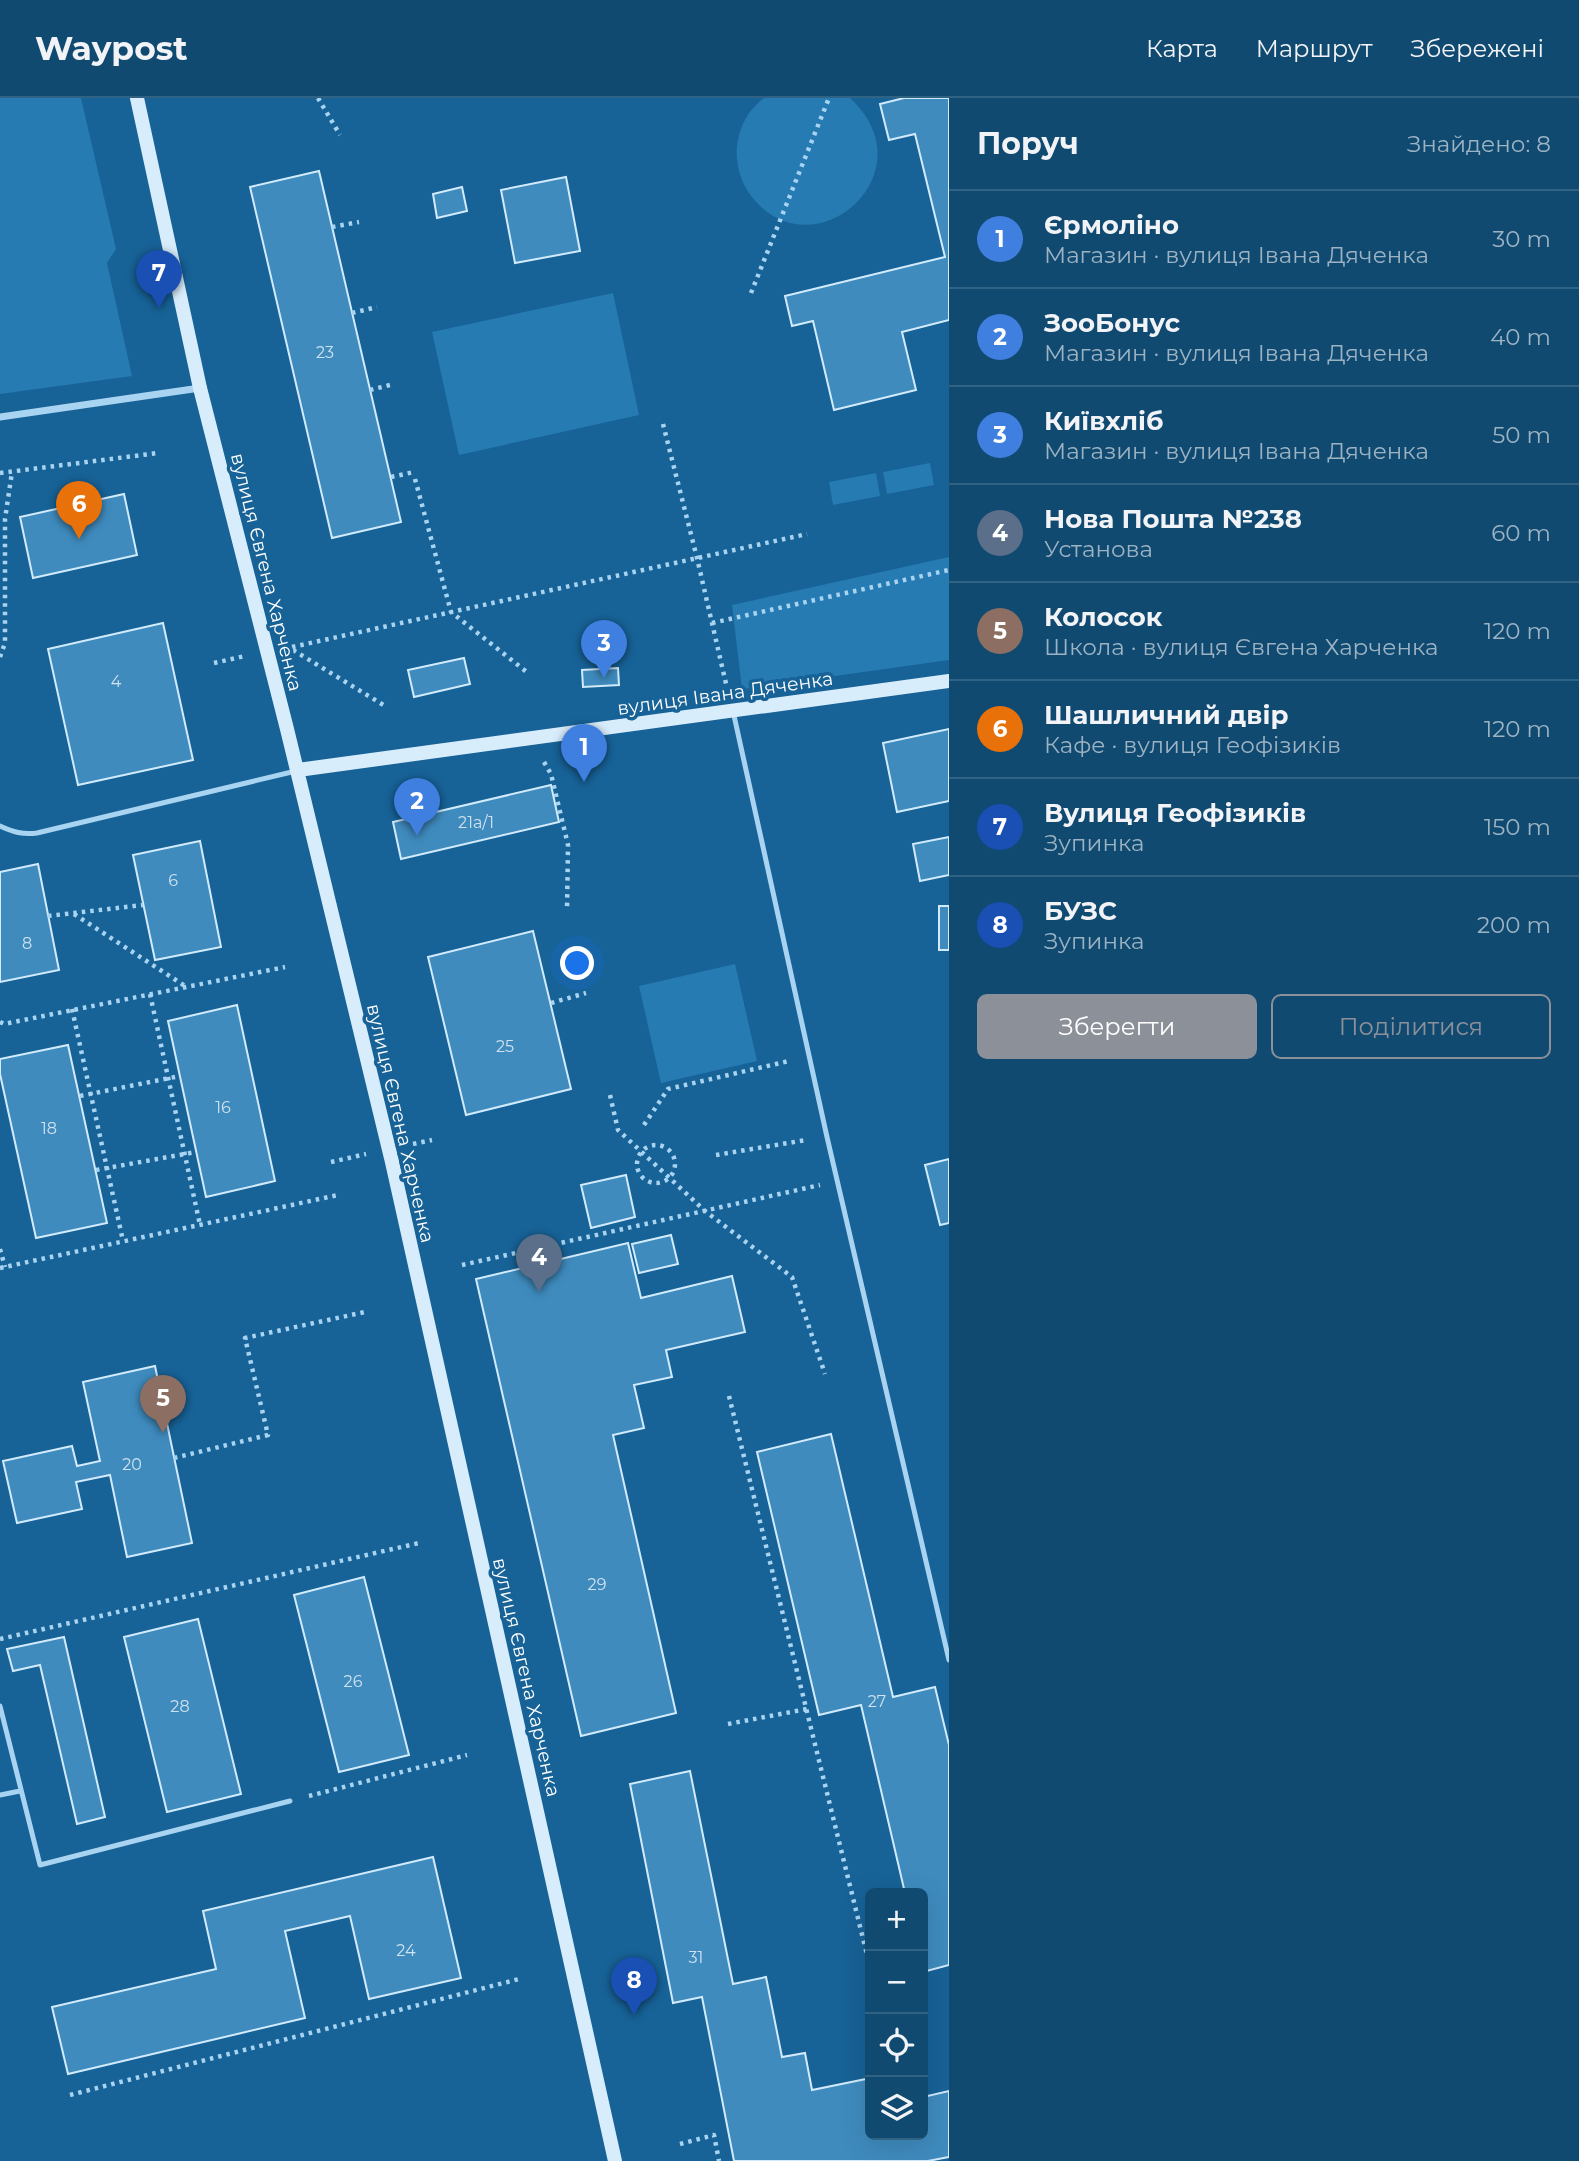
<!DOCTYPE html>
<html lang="uk">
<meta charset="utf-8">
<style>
body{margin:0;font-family:Montserrat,sans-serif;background:#1e5479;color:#f1f3f6}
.controls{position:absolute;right:21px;bottom:21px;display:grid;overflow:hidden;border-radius:10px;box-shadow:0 7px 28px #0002}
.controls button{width:63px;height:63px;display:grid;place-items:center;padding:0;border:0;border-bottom:2px solid #306284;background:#114a71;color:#f1f3f6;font:35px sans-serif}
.you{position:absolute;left:578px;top:866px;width:24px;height:24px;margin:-18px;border:5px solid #fff;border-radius:50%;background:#1a73e8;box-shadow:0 0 0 10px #1a73e833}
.badge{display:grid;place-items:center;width:46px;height:46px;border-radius:50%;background:#8c9099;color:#fff;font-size:23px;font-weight:700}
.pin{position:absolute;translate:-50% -58px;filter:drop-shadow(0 2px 4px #0008)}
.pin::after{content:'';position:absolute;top:37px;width:24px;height:21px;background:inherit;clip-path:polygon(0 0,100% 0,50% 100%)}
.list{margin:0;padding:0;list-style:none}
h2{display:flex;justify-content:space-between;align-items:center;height:91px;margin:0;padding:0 28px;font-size:30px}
h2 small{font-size:23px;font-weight:400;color:#9cb3c3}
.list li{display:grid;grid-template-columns:46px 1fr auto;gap:21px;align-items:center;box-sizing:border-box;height:98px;padding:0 28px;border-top:2px solid #306284}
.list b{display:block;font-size:26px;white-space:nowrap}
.list p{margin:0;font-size:23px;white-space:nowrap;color:#9cb3c3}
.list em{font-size:23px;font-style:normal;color:#9cb3c3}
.actions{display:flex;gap:14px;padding:21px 28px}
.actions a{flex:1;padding:16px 0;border:2px solid #8c9099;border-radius:10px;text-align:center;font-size:24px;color:#8c9099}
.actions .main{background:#8c9099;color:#fff}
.icon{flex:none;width:38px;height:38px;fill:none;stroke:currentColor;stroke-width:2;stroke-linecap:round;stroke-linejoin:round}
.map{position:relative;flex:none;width:949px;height:2063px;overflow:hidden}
header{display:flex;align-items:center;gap:42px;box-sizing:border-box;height:98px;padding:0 35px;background:#114a71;border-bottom:2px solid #306284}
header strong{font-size:33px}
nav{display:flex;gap:38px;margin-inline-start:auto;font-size:24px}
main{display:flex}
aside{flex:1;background:#114a71}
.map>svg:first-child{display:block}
</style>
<header>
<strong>Waypost</strong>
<nav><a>Карта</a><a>Маршрут</a><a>Збережені</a></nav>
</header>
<main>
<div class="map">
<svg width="949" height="2063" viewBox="0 0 949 2063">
<rect width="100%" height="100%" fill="#176297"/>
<!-- green -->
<path fill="#267bb3" d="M0 0H81L116 151 107 165 132 278 0 296Z
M764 0H850C928 72 822 168 760 108 746 94 739 80 737 61 735 37 745 14 764 0Z
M613 195 639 317 459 357 432 234Z
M930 365 934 387 887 396 883 374Z
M876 375 880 398 833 407 829 384Z
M949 459V562L742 591 732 507Z
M735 866 757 963 661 985 639 888Z"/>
<!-- building -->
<path fill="#3f8bbe" stroke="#d1ebfc" stroke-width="2" d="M904 0H949V222L902 234 916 292 834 312 813 223 792 228 785 198 945 159 915 36 889 42 880 6Z
M319 73 401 424 332 440 250 89Z
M566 79 580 153 515 165 501 92Z
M462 89 467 113 437 120 433 96Z
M124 396 137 457 33 480 20 419Z
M163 525 193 662 78 687 48 551Z
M464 560 470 586 414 599 408 572Z
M618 570 619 587 583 589 582 572Z
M949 631V703L897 714 883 645Z
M551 687 559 724 401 761 393 724Z
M949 739V777L920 783 913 746Z
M200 743 221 849 155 862 133 757Z
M38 766 59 872 0 884V774Z
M939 808H949V852H939Z
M533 833 571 991 466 1017 428 859Z
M237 907 275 1083 206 1099 168 923Z
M68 947 107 1125 36 1140 0 976V961Z
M949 1061V1125L940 1127 925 1067Z
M626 1077 635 1119 591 1130 581 1087Z
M671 1137 678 1166 639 1175 632 1146Z
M628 1145 641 1200 732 1178 745 1234 666 1252 672 1279 634 1287 644 1330 613 1337 676 1615 581 1638 476 1181Z
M155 1268 192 1445 127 1459 110 1377 76 1384 82 1411 17 1425 3 1363 72 1348 77 1368 100 1363 83 1284Z
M831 1336 893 1599 935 1589 949 1647V1867L923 1874V1795H905L861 1607 819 1617 757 1354Z
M364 1479 409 1657 339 1674 294 1497Z
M198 1521 241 1696 167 1714 124 1539Z
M64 1539 105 1719 77 1726 40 1567 13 1573 7 1551Z
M690 1673 733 1886 766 1879 782 1959 805 1955 812 1992 866 1981 870 2001V2037H923V1999L949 1993V2059L928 2063H734L702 1899 673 1905 630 1686Z
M433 1759 461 1880 369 1901 350 1818 285 1833 305 1920 68 1976 52 1909 216 1871 203 1813Z"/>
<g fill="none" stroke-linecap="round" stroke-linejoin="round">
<!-- path -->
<path stroke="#a9d4f1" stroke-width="4.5" stroke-dasharray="3.5 5" stroke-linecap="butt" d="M318 0 340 37
M332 129 359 124
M751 195 829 0
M352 215 377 209
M370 292 394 286
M663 326 697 460 727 590
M0 375 158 355
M391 379 414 374
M415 381 451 514 528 575
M712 525 949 472
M292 549 807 436
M293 552 385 608
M0 559 5 545V421L12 374
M214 565 245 558
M544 664 551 676 568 747 567 813
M74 816 185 888
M48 818 143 807
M150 896 200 1127
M551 905 586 895
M72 911 123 1143
M0 924 4 926 285 869
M610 997 618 1032 705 1113 792 1179 825 1276
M80 998 180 978
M644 1027 668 991 789 963
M413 1046 432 1042
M637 1066a19 19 0 1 1 38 0a19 19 0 1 1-38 0Z
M716 1057 806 1042
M331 1064 366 1056
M96 1072 196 1054
M0 1151 5 1169
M462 1167 820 1087
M0 1170 338 1097
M729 1298 870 1869
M174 1360 268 1337 245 1240 365 1214
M0 1541 419 1445
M728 1626 807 1611
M309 1698 467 1657
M70 1997 519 1881
M680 2046 714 2037 719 2063"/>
<!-- lane -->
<path stroke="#a9d4f1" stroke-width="5" d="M733 613 827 1039 949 1562
M0 728C13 734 23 737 37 735L296 673
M0 1608 40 1767 290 1703
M0 1697 20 1693"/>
<!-- street -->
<path stroke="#a9d4f1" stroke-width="7" d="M0 319 200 290"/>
<!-- secondary -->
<path stroke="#d8edfc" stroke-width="14" d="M137 0 200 290 287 631 392 1064 615 2063
M298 672 949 583"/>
</g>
<g text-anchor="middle" stroke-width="7" stroke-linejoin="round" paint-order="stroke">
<!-- number labels -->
<g font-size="16" fill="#cfe2ef">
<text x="325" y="260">23</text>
<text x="116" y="589">4</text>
<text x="476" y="730">21а/1</text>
<text x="173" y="788">6</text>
<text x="27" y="851">8</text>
<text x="505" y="954">25</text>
<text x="223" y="1015">16</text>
<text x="49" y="1036">18</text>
<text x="132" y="1372">20</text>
<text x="597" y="1492">29</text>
<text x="353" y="1589">26</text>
<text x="877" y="1609">27</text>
<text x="180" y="1614">28</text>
<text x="406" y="1858">24</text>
<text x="696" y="1865">31</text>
</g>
<!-- street labels -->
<g font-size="19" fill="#fff" stroke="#176297">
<text transform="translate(267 474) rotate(76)" y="7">вулиця Євгена Харченка</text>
<text transform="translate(725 595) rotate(-8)" y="7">вулиця Івана Дяченка</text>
<text transform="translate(401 1025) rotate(77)" y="7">вулиця Євгена Харченка</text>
<text transform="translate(527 1579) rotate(77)" y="7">вулиця Євгена Харченка</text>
</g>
</g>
</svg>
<div class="controls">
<button>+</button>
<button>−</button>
<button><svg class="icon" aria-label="locate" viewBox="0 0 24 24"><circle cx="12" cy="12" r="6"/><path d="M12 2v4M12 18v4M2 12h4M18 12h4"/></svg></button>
<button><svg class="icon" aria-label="layers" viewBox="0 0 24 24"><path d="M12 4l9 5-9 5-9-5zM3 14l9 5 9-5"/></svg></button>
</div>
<div class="you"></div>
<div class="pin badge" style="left:584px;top:684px;background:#3f7fe0">1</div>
<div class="pin badge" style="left:417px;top:738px;background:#3f7fe0">2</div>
<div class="pin badge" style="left:604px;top:580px;background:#3f7fe0">3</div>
<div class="pin badge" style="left:539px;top:1194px;background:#5c6f8a">4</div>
<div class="pin badge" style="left:163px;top:1335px;background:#8d6e63">5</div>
<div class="pin badge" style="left:79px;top:441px;background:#e8710a">6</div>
<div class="pin badge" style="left:159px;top:210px;background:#1a4fb4">7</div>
<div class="pin badge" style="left:634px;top:1917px;background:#1a4fb4">8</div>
</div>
<aside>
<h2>Поруч<small>Знайдено: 8</small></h2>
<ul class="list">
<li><span class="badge" style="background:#3f7fe0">1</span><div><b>Єрмоліно</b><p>Магазин · вулиця Івана Дяченка</p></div><em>30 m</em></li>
<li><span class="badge" style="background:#3f7fe0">2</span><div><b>ЗооБонус</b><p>Магазин · вулиця Івана Дяченка</p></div><em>40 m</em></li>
<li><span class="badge" style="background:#3f7fe0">3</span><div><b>Київхліб</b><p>Магазин · вулиця Івана Дяченка</p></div><em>50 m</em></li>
<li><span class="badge" style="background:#5c6f8a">4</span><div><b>Нова Пошта №238</b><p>Установа</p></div><em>60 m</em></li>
<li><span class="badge" style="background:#8d6e63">5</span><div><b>Колосок</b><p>Школа · вулиця Євгена Харченка</p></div><em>120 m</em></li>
<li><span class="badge" style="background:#e8710a">6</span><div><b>Шашличний двір</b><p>Кафе · вулиця Геофізиків</p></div><em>120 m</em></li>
<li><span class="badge" style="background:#1a4fb4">7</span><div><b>Вулиця Геофізиків</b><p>Зупинка</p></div><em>150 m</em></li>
<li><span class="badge" style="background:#1a4fb4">8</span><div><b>БУЗС</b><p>Зупинка</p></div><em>200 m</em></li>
</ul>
<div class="actions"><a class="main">Зберегти</a><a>Поділитися</a></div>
</aside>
</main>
